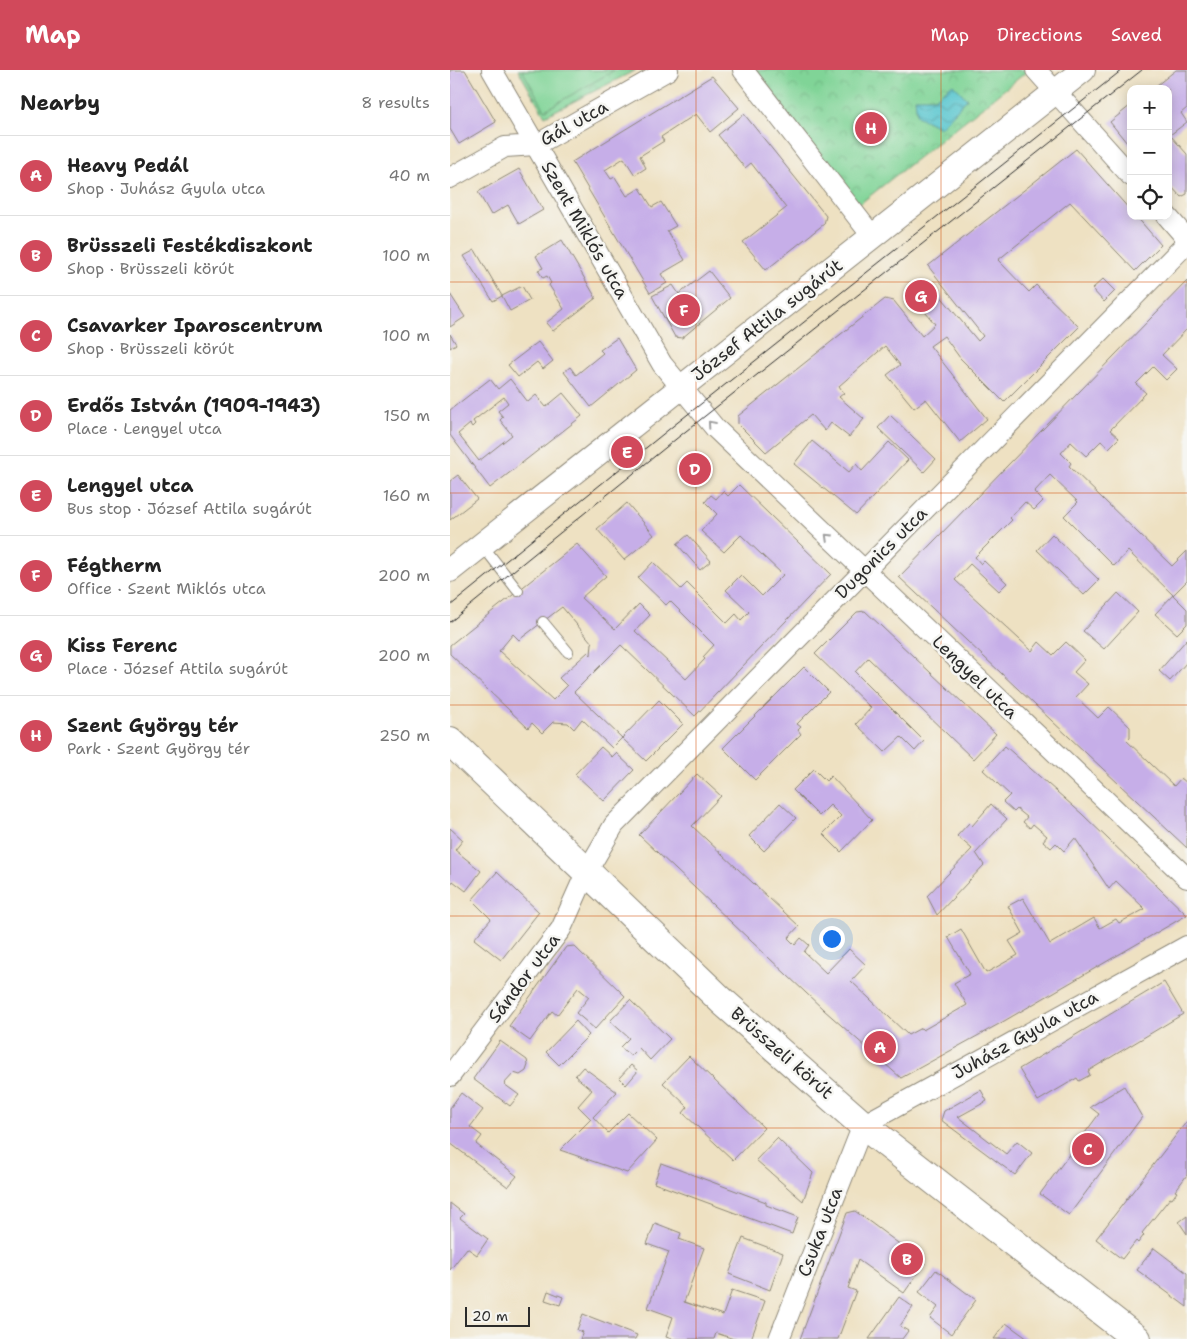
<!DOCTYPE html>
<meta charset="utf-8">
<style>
body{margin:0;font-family:"Shantell Sans",sans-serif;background:#f6f6f6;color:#222}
.controls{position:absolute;right:15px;top:15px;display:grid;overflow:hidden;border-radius:10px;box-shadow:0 2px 12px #0003}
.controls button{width:45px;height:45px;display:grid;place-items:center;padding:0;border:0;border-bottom:1px solid #e0e0e0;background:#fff;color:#222;font:25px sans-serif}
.scale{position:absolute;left:15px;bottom:12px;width:65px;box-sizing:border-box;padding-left:5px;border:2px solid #2b2b2b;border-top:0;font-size:14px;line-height:18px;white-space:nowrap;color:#2b2b2b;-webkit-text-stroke:4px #f6f6f2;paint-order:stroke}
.you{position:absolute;left:381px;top:868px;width:18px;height:18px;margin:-12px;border:4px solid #fff;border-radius:50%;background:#1a73e8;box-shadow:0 0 0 8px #1a73e833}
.badge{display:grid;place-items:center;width:32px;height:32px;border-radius:50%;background:#d1495b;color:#fff;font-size:16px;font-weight:700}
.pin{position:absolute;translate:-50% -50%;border:2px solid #fff;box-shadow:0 1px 5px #0006}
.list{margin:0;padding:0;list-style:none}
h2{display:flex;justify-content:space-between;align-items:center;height:65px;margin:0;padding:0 20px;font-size:21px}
h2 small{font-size:16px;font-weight:400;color:#767676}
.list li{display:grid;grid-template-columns:32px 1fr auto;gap:15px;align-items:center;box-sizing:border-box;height:80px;padding:0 20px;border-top:1px solid #e0e0e0}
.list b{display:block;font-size:19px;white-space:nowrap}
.list p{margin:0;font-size:16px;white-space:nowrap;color:#767676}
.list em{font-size:16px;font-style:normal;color:#767676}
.icon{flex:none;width:28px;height:28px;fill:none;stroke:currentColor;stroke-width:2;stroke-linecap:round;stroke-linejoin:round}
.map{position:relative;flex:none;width:737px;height:1269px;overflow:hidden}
header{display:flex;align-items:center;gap:30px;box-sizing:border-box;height:70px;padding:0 25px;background:#d1495b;color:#fff}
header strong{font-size:24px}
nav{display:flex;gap:28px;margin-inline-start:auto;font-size:18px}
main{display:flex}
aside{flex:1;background:#fff}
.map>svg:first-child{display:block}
</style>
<header>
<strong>Map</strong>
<nav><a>Map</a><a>Directions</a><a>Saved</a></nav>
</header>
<main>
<aside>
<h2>Nearby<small>8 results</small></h2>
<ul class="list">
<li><span class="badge">A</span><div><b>Heavy Pedál</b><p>Shop · Juhász Gyula utca</p></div><em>40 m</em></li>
<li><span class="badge">B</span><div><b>Brüsszeli Festékdiszkont</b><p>Shop · Brüsszeli körút</p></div><em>100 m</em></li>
<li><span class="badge">C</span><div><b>Csavarker Iparoscentrum</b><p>Shop · Brüsszeli körút</p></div><em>100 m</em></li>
<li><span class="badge">D</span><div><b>Erdős István (1909-1943)</b><p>Place · Lengyel utca</p></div><em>150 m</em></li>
<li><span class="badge">E</span><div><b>Lengyel utca</b><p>Bus stop · József Attila sugárút</p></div><em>160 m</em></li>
<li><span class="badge">F</span><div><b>Fégtherm</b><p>Office · Szent Miklós utca</p></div><em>200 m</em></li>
<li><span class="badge">G</span><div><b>Kiss Ferenc</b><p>Place · József Attila sugárút</p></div><em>200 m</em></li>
<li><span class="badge">H</span><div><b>Szent György tér</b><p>Park · Szent György tér</p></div><em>250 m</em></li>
</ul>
</aside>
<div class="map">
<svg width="737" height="1269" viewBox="0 0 737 1269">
<defs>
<pattern id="park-crowns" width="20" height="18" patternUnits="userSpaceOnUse" patternTransform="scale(1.25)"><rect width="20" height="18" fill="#80d497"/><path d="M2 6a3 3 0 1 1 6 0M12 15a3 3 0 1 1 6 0" fill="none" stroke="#6fb682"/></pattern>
<pattern id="water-waves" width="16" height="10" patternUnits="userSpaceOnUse" patternTransform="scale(1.25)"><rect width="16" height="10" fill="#59c6cf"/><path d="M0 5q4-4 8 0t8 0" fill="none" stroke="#4aa1a8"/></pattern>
</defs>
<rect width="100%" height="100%" fill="#f6f6f2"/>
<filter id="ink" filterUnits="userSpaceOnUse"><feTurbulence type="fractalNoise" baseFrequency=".02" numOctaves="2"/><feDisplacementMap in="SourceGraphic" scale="10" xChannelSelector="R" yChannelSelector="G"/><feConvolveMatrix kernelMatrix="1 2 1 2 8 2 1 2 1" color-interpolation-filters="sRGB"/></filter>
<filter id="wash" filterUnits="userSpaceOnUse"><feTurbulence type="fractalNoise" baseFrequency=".0096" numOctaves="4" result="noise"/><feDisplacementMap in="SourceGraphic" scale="20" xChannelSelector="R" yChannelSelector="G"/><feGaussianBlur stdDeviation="1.12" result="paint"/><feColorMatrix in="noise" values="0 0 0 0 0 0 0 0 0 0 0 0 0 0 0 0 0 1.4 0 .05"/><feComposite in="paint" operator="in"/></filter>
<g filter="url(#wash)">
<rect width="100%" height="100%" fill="#eee1c2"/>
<!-- park -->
<path fill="url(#park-crowns)" stroke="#568061" d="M68 0H186L95 46Z
M293 0H579L402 140Z"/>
<!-- garden -->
<path fill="#80d497" stroke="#568061" d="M72 0H163V1L95 40Z"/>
<!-- water -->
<path fill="url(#water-waves)" stroke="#42787d" d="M503 14 517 29 490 58 467 46 465 28H485Z"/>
<g id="blocks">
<!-- building -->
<path fill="#c6aee8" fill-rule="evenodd" d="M0 0H15L46 52 9 74 0 59Z
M726 0H737V38L731 43 737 52 720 65 737 84V124L731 127 718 113V19H702Z
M262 6 289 38 260 62 246 44 211 67 214 71 190 86 196 98 185 105 174 88 155 100 161 109 165 107 177 126 190 118 202 137 211 132 226 156 217 161 235 190 211 204 217 213 200 223 122 92Z
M681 35V78L660 52Z
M294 44 376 146 374 154 316 200 293 172 336 138 301 93 295 98 268 65Z
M626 79 681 141V146H686L711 175 685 201 620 132 548 190 579 222 586 215 629 257 554 332 510 288 494 266 480 276 537 349 510 372 476 329 464 338 437 305 450 295 435 276 389 316 394 323 389 327 414 349 399 367 381 353 375 361 361 345 316 382 288 354V346L435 229 444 231 472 266 485 254 471 237 488 223 528 271 533 266 478 196Z
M69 99 93 140 69 154 58 135 41 145 28 122Z
M112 170 146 228 103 261 96 253 114 239 99 215 101 213 97 206 93 208 88 200 93 198 86 186Z
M25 180 52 226 43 231 14 186Z
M259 201 280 228 232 268 225 267 202 226 223 215 229 224Z
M653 209 665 221 654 232 642 219Z
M737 211V259L712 285 727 299 716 310 703 297 686 314 696 323 660 360 669 368 659 378 651 371 636 386 621 372 611 383 621 393 619 396 722 496 737 481V511L723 525 678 481 664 496 614 446 628 432 600 405 584 422 593 431 584 440 575 432 560 448 562 450 525 487 531 494 534 491 557 513 549 521 520 494 505 510 582 581 589 572 603 585 616 572 635 590 624 602 638 614 626 627 648 648 659 637 680 657V668L677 671 724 716 731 708 737 713V778L449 507Z
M72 216 80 230 60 241 52 226Z
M0 224 15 247 0 257Z
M0 264 6 274 0 278Z
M167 268 186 300 141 337 114 302 120 297 126 305 153 283 150 280Z
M88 272 103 291 93 299 87 292 68 307 58 295Z
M40 309 48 319 60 309 78 332 86 325 96 337 113 323 132 346 40 418 0 365V340ZM54 327 58 333 48 341 53 347 50 350 62 365 29 391 8 364 20 354 22 357 25 354 23 351Z
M440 345 486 389 474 402 428 358Z
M362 371 399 402 406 394 412 401 439 372 458 390 406 445 344 394Z
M8 405 27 429 0 450V411Z
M289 415 381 504 245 646 171 575 124 622 172 668 162 678 132 649 124 659 118 653 103 652 92 663 82 653 78 658 0 584V575L127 474 156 506 131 528 165 559 189 534 200 545 185 561 236 609 255 589 253 587 264 575 220 531 216 535 188 508 203 492 231 519 237 513 277 553 286 544 291 550 299 542 276 520 291 505 312 526 333 505 291 465 274 482 251 461 267 444 255 432 261 425 266 429 273 421 278 426ZM112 537 142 573 141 585 138 582 109 608 117 616 103 630 49 581 63 564 69 570Z
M177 433 204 465 174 490 147 459Z
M602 464 649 510 634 525 587 480Z
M238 465 261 491 250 500 227 474Z
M668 523 688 542 654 579 633 561Z
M723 525 737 539V554L727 564 705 544Z
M415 541 546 664 523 689 418 588 405 602 474 671 465 681 451 667 435 682 406 654 421 638 365 584 407 542Z
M737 569V592L720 611 709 601Z
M354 597 379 622 347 654 351 657 348 660 351 664 305 710 273 678Z
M209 630 233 654 196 691 172 668Z
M555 676 632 744 737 845 549 954 451 1008 374 940 189 765 247 704 271 726 242 756 349 856 338 868 345 875 351 868 359 875 354 882 376 903 399 879 416 895 401 911 458 965 471 958 473 960 517 935 504 913 520 904 498 867 511 859 536 903 568 885 559 871 573 863 558 836 573 828 600 874 644 848 650 858 666 849 669 853 695 839 666 811 659 819 625 768 614 781 606 773 601 778 593 771 597 766 583 754 580 758 573 752 577 747 567 739 564 742 553 732 560 725 533 700Z
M151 677 162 687 166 683 184 700 154 731 125 704Z
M364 699 376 711 381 706 422 750 391 782 373 764 391 746 380 735 369 746 343 720Z
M330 733 346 748 314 781 299 766Z
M541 734 557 749 526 783 534 795 487 845 477 826 522 779 507 766 519 753 522 756Z
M0 758 13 770 5 780 31 801 16 821 3 811 0 816Z
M47 802 89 842 51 890 24 869 41 849 22 830Z
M124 876 175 926 145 959 126 943 139 927 128 918 107 945 102 941 80 971 59 956 116 877Z
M714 912 733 944 638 1001 640 1005 629 1011 627 1008 588 1031 569 999Z
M180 930 220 969 200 990 189 978 181 986 170 977 179 968 160 951Z
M126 951 139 965 109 995 96 982Z
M50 971 77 990 78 995 76 1001 70 1005 64 1003 54 1014 69 1025 60 1036 23 1009Z
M239 986 314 1058 283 1090 233 1043 238 1037 213 1013Z
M181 995 188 1001 176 1015 169 1008Z
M133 997 167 1022 143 1047 158 1063 178 1043 207 1070 177 1103 110 1080 141 1049 128 1036 142 1020 125 1006Z
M674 1016 692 1047 619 1145 590 1124 649 1044 640 1037Z
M531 1020 537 1031 508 1047 556 1084 567 1071 582 1083 565 1105 491 1050 494 1041Z
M11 1023 33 1040 20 1057 32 1066 26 1074 67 1106 58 1117 0 1073V1038Z
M737 1051V1105L725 1121 727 1122 722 1129 720 1128 692 1163 694 1165 688 1173 686 1171 672 1189 646 1169Z
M327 1068 363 1103 353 1131 306 1090Z
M211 1093 316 1132V1135L348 1147 342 1164 204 1113Z
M0 1133 14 1144 10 1148 38 1169 27 1185 17 1178 0 1200Z
M405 1141 475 1193 454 1223 408 1190 398 1218 406 1221 388 1269H350L397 1143Z
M737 1146V1164L729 1152Z
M205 1153 231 1163 229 1169 254 1178 234 1232 273 1245 282 1220 315 1231 301 1269H284L266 1263 264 1269H222L216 1267 223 1247 198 1238 219 1182 197 1174Z
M293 1168 333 1183 320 1220 279 1204Z
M704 1178 737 1203V1237L687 1200Z
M486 1200 526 1230 501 1264 480 1248 488 1237 469 1222Z
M98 1221 113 1227 110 1235 95 1230Z
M449 1227 463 1237 450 1256 458 1261 452 1269H419Z
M133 1244 187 1265 185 1269H130L133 1262 127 1260Z
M556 1253 578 1269H544Z"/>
</g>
</g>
<g filter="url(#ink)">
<use href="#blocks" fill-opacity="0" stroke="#8c8676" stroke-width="1"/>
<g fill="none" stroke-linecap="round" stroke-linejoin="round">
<defs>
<path id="service" d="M32 475 68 521
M93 552 118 582"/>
<path id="minor" d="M42 0 212 294 265 358 737 808
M293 0 423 167
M586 0 681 106
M0 108 55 77 86 75 218 0
M717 146 737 169
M0 1006 111 859 136 803 164 755 737 173
M329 1269 413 1055 737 876"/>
<path id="tertiary" d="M0 500 633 0"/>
<path id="primary" d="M0 671 272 931 413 1055 687 1269"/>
</defs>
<!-- service casing -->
<use href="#service" stroke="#8c8676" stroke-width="12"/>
<!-- minor casing -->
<use href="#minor" stroke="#8c8676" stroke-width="22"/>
<!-- tertiary casing -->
<use href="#tertiary" stroke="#8c8676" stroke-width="26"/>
<!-- primary casing -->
<use href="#primary" stroke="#8c8676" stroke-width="30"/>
<!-- service -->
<use href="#service" stroke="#fff" stroke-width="10"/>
<!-- minor -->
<use href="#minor" stroke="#fff" stroke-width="20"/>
<!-- tertiary -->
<use href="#tertiary" stroke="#fff" stroke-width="24"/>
<!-- primary -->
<use href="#primary" stroke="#fff" stroke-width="28"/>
<!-- tram -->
<path stroke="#2b2b2b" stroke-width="1" d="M0 536 223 356 672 0
M0 552 231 365 692 0"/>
</g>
<!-- one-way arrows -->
<defs><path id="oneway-chevron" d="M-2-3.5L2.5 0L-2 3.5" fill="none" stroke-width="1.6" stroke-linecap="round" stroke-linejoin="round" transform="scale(1.25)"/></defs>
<g stroke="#a0a0a0">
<use href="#oneway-chevron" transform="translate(261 354) rotate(-131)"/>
<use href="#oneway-chevron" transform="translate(378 467) rotate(-136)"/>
</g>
</g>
<!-- grid -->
<path fill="none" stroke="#d5540f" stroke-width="1" stroke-opacity="0.55" d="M246 0V1269M491 0V1269M0 212H737M0 423H737M0 635H737M0 846H737M0 1058H737"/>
<g text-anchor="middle" stroke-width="5" stroke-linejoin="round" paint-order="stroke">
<!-- street labels -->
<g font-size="18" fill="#2b2b2b" stroke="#f6f6f2">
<text transform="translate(124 53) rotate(-29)" y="6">Gál utca</text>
<text transform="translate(135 160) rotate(60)" y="6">Szent Miklós utca</text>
<text transform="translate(317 250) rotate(-38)" y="6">József Attila sugárút</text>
<text transform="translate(431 483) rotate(-45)" y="6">Dugonics utca</text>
<text transform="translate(525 607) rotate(44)" y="6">Lengyel utca</text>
<text transform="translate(74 908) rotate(-53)" y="6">Sándor utca</text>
<text transform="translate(575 965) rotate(-29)" y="6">Juhász Gyula utca</text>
<text transform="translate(332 983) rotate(41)" y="6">Brüsszeli körút</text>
<text transform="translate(370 1162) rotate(-69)" y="6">Csuka utca</text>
</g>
</g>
</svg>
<div class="controls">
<button>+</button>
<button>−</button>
<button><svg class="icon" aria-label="locate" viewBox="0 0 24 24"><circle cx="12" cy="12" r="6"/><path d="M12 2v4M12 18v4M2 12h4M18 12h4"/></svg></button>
</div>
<div class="scale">20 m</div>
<div class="you"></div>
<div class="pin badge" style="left:430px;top:977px">A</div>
<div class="pin badge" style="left:457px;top:1189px">B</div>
<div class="pin badge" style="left:638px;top:1079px">C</div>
<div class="pin badge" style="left:245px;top:399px">D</div>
<div class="pin badge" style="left:177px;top:382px">E</div>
<div class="pin badge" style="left:234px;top:240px">F</div>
<div class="pin badge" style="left:471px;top:226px">G</div>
<div class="pin badge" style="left:421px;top:58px">H</div>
</div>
</main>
